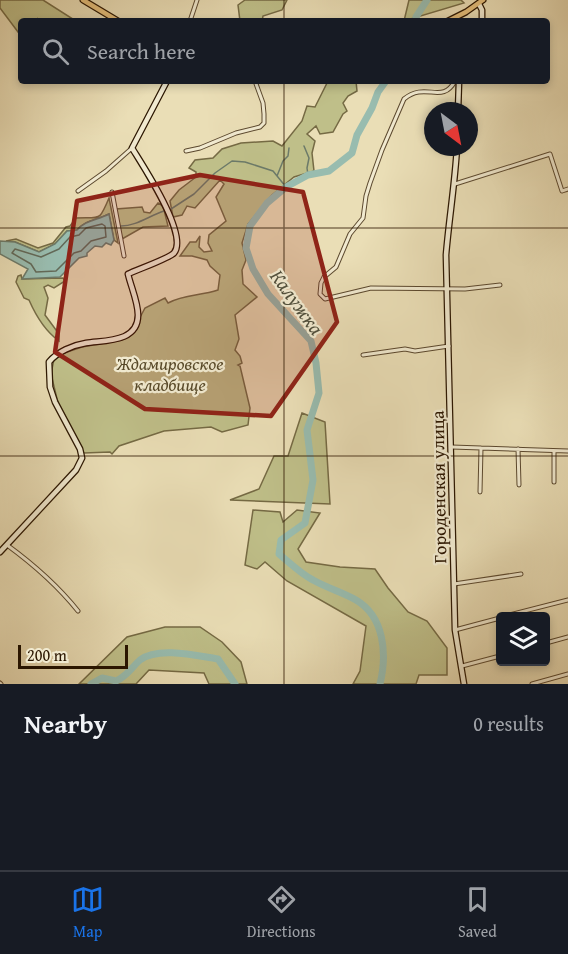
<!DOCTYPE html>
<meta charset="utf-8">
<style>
body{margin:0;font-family:"Gentium Book Plus",serif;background:#20242c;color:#f1f3f6}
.controls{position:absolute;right:18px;bottom:18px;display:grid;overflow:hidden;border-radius:6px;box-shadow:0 3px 9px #0003}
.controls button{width:54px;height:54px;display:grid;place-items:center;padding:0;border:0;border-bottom:2px solid #363941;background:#171b24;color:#f1f3f6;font:30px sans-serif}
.compass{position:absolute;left:424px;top:102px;width:54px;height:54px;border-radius:50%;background:#171b24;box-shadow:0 3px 9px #0003;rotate:148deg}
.scale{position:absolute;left:18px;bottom:15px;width:110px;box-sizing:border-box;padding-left:6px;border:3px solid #2b1600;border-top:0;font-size:16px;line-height:21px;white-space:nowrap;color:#2b1600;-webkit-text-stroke:4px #f1ead0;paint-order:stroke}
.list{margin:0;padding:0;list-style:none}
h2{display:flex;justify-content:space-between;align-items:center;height:78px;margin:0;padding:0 24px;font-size:26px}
h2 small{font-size:20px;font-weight:400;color:#9ea1a6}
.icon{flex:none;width:33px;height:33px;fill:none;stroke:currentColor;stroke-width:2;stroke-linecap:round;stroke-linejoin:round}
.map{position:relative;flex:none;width:568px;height:684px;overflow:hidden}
.search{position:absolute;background:#171b24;box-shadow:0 3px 9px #0003;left:18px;right:18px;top:18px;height:66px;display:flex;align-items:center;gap:15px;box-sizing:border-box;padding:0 21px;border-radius:6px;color:#9ea1a6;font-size:22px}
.sheet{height:186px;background:#171b24}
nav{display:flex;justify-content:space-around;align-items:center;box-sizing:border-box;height:84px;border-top:2px solid #363941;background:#171b24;font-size:16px;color:#9ea1a6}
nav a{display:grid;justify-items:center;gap:3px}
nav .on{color:#1a73e8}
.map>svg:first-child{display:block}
</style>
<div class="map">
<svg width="568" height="684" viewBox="0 0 568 684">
<rect width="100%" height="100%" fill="#eadeb6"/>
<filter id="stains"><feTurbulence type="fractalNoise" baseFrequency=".00333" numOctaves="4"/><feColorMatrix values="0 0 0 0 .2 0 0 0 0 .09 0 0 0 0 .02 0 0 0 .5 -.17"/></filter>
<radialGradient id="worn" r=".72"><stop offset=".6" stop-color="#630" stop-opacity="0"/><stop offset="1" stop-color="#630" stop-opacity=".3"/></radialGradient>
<!-- green -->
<path fill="#bfbf89" stroke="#756a44" stroke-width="1.5" d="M0 0H43L76 21H39L37 18 38 21H21V36L0 8Z
M245 0H287L282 10 263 16 262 21H240L238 5Z
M409 0H461L464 3 404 21Z
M326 81H356L357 91 348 96 343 103 347 111 343 114 333 132 320 134 316 126 307 134 315 141 312 153 314 171 294 177 272 195 248 224 242 243 246 260 242 270 243 284 257 297 235 315 239 339 235 350 240 356 242 363 238 365 240 366 250 408 248 425 222 432 211 427 164 431 119 446 112 454 110 452 84 453 58 403 51 374 54 359 61 354 82 347 122 340 130 336 145 308 165 298 168 303C184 294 200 296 218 290L220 275 210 266 207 260 192 256H180L190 242H196L200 236 199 247 204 252 212 251 208 243 209 235 226 221 216 197 224 184 220 180 195 208 187 206 182 215 173 217 170 201 179 190 196 177V172L189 168 195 160 213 158 222 149 241 143 273 141 282 146 302 121 307 106 315 107 327 83Z
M109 198 118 243 114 240 109 214C97 220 85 220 77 230L67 231 55 244 39 252 15 242 6 241 16 239 38 248 53 243 66 227 70 226 76 218C101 217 99 222 109 198Z
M158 203 163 206 168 226 143 227 122 239 116 209 142 207 144 212 150 213Z
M21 275 22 279 63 278 65 281 54 288 48 285 44 287 48 298 45 315 59 334V341C45 331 36 316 29 300L24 298 16 282 18 276Z
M302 413 325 422 330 504 230 500 259 489 274 456H288Z
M253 510 280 512 283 522 297 510 320 513 298 549 306 562 340 567 375 569 388 588 408 612 427 621 447 648V675H419L416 684H353L360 671 366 626 287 581 265 562 257 569 245 565Z
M165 627H200L222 642 241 662 247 684H209L204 673 149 670 136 684H79L127 637Z"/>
<!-- water -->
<path fill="#98bcaf" stroke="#6c7a69" stroke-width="1.5" d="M109 214 114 240 111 245 106 243 102 247 95 246 87 253V256L79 258 60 277 22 279 28 269 0 254V241L15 242 39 252 55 244 67 231 77 230C85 220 98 220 109 214Z"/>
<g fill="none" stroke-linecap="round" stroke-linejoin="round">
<!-- shore -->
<path stroke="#626958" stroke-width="1.5" d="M102 224 105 226 106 237 91 241 81 251 74 253 56 271 36 272 31 264 12 253 15 249 41 257 59 249 70 237 79 235 86 228Z"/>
<!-- stream -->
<path stroke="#6c7a69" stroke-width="1.5" d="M304 146 309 158 307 168 308 175
M277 176 283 161 288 156 289 148
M171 209 194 194 215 173 232 161 245 162 273 171 286 187
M121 226C136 226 149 216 164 211"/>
<!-- river -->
<path stroke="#98bcaf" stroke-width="7" d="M415 21 416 17 427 0
M91 684 102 678 116 681C127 676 131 668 140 660 158 646 198 656 218 659L235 684
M380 684C387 655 385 617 356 600 342 592 327 588 313 580 301 574 290 563 279 554L281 540 305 523 313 480 307 430 319 393 316 363 311 341 268 294 253 269 246 248 250 226 267 203 286 187 308 175 329 171 352 153 357 135 372 108 378 92 386 81"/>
<defs>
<path id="street" d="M190 21 197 0
M455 81C442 105 426 81 404 99L382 150 370 183 366 196 363 218 350 234 336 267 324 277 321 283 320 294 325 299 371 288 465 289 500 285
M186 151 200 148 236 133 260 127 264 123V114L263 103 255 81
M455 184 550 154 562 191 568 189
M78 191 106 171 132 148
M112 192 124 256
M363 355 405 349 415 351 449 346
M452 447 568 451
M518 449 519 485
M554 451V482
M480 492 481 448
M7 545C33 564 58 586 78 611
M454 584 521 574
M505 616 568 600
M455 630 500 618
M546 643 568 637
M462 666 500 656
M0 683 1 684
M532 684 568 674"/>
<path id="secondary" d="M479 4 482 10V21
M458 111 459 81
M457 147C455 183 449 219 446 255L455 630 464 684
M0 552 76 470 82 458 80 449 55 402 50 387 49 362C57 352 73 345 86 343 104 340 138 343 138 315 138 302 131 287 128 274 136 270 170 258 174 253 189 235 143 166 132 148L167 81"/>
<path id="primary" d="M83 0 118 21
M448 21 466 12 483 0"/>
</defs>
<!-- street casing -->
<use href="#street" stroke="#5b482e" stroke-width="5"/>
<!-- secondary casing -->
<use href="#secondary" stroke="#2b1600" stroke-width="7"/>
<!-- primary casing -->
<use href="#primary" stroke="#2b1600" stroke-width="7"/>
<!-- street -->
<use href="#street" stroke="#f1ead0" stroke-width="3"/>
<!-- secondary -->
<use href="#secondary" stroke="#f1ead0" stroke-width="4.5"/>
<!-- primary -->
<use href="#primary" stroke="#e5bf7b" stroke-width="4.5"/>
</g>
<!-- marked area -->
<path fill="#8f2418" fill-opacity="0.2" stroke="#8f2418" stroke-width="4.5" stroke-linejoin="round" d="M200 175 303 192 337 322 271 416 145 409 55 352 77 201Z"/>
<!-- grid -->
<path fill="none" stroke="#2b1600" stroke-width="1.5" stroke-opacity="0.55" d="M284 0V21M284 81V684M0 228H568M0 456H568"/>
<g text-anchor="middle" stroke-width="4.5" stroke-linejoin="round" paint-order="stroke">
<!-- park labels -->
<g font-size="18" font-style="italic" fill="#574929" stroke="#f1ead0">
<text x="170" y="370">Ждамировское<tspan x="170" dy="21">кладбище</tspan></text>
</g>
<!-- street labels -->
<g font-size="18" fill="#2b1600" stroke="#f1ead0">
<text transform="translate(439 487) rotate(-91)" y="6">Городенская улица</text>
</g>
<!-- water labels -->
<g font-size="20" font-style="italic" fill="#51503d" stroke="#f1ead0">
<text transform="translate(297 302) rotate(54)" y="7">Калужка</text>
</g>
</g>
<rect width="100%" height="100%" filter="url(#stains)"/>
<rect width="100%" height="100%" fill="url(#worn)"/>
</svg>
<div class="controls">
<button><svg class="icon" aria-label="layers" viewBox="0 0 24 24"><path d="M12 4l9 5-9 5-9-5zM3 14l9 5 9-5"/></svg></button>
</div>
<svg class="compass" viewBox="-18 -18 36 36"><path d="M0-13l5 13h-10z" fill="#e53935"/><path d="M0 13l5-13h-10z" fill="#9ea1a6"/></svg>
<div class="scale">200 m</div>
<div class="search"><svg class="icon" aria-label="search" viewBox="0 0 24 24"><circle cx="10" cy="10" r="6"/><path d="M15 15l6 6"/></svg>Search here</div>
</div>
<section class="sheet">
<h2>Nearby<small>0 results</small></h2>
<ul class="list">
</ul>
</section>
<nav>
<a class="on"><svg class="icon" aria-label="map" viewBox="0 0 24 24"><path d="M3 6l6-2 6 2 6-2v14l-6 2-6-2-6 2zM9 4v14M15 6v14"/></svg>Map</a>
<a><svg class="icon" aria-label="directions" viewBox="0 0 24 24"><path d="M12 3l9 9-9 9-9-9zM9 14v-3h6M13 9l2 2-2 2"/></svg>Directions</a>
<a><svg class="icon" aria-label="saved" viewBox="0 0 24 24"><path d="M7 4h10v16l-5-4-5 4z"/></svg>Saved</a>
</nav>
